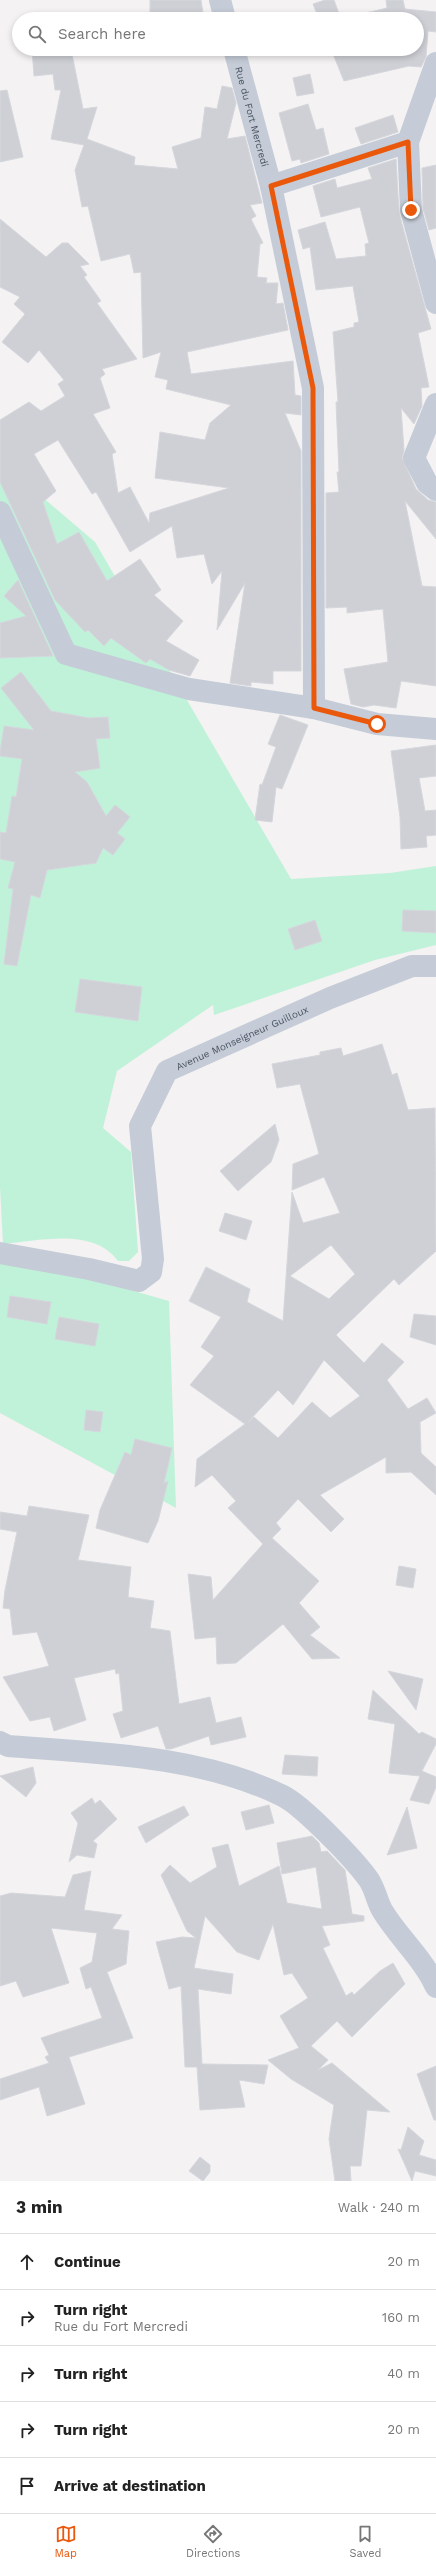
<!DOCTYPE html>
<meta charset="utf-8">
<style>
body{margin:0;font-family:"Work Sans",sans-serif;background:#f2f2f2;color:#222}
.stop{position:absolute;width:12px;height:12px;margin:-9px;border:3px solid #ea580c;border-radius:50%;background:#fff}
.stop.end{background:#ea580c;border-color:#fff;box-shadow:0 1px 4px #0008}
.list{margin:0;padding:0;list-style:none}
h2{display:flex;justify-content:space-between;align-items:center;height:52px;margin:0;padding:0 16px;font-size:17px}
h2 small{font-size:13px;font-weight:400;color:#767676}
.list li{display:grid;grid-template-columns:26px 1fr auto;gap:12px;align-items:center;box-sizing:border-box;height:56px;padding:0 16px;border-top:1px solid #e0e0e0}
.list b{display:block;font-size:15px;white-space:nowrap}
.list p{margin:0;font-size:13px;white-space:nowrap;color:#767676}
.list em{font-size:13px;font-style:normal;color:#767676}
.icon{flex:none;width:22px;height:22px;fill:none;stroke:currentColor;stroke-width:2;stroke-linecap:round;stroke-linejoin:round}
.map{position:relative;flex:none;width:436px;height:2181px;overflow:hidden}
.search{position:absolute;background:#fff;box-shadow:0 2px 6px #0003;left:12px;right:12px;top:12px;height:44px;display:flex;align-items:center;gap:10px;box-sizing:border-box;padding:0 14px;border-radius:22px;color:#767676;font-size:15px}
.sheet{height:332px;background:#fff}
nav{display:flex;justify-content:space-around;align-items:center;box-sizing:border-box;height:56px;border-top:1px solid #e0e0e0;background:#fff;font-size:11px;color:#767676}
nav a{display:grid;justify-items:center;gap:2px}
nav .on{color:#ea580c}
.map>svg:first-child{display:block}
</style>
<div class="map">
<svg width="436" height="2181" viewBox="0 0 436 2181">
<rect width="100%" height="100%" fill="#f4f2f2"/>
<!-- green -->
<path fill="#c0f2d9" d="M0 461 95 542 291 879 390 873 436 866V945L375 960 214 1015 213 1005 117 1071 103 1128 131 1152 138 1252 129 1261H118C93 1227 39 1241 3 1244L0 1187Z
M0 1260 81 1276 169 1301 176 1508 0 1413Z"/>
<!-- building -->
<path fill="#ced0d6" stroke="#d5d7dd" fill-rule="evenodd" d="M150 0H201L204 19H150Z
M325 0H334L341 19 387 8 386 0H403L405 9 436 12V32L428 31 426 57 421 67 409 66 344 81 331 49H417V19H319L313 4Z
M32 49H71L83 109 97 107 87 139 135 157 134 165 178 169 172 147 201 138 205 107 217 109 222 86 232 88 236 103 227 139 245 136 262 203 250 205 256 216 251 219 263 243 260 244 257 277 267 278 266 283H278L276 304 283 303 288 330 187 352 191 374 293 361 295 395 301 396V415L285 413 301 451V671H273V684L251 682V686L230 683 245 583 217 630 222 571 212 584 204 554 177 558 172 526 130 552 96 492 92 494 58 440 34 454 56 491 43 502 57 544 79 532 107 581 140 559 161 590 154 595 183 621 166 641 199 660 190 676 169 670 150 659 146 663 111 638 104 646 88 630 85 632 55 600 0 482V420L29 402 41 411 65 396 58 384 64 380 39 350 28 363 2 342 25 314 14 304 20 297 0 287V219L46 257 62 243H68L89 264 80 266 87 275 84 277 101 301 97 303 137 359 102 369 105 374 100 378 110 408 93 414 116 452 112 454 118 493 130 487 149 523 150 513 229 488 155 478 160 432 205 440 210 423 231 405 166 389 168 380 155 377 161 352 143 358 141 272 134 273 130 254 101 261 88 206 82 207 75 170 84 145 51 139 61 90H55L53 74 34 76Z
M310 74 314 93 297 96 293 78Z
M7 90 23 157 0 162V91Z
M308 104 316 130 323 128 329 154 301 163 300 159 292 161 279 113Z
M393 115 398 132 361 144 355 128Z
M396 159 399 213 431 329 418 333 429 387 421 388 422 406 414 424 401 408 404 450 402 458 416 489 428 500 436 502V539L405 501 422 586 436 587V686L401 681 396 708 374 705 363 707 351 704 344 669 388 662 383 609 347 613V607L326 608V493L339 492 337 472H339L336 402H338L333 332 354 327V323L359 322 353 286 316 290 310 247 303 249 298 230 325 222 336 259 366 256 365 244 369 243 360 207 321 217 313 186 335 179 337 188 372 179 368 168Z
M436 165V228L429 230 423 208 422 168Z
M18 580 53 656 0 658V623L26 616 4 596Z
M21 672 51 711 89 718 108 717 110 738 96 739 100 768 75 772 87 782 106 816 115 805 130 817 117 833 125 839 113 855 103 848 96 863 47 870 40 898 31 895 17 966 4 964 13 889 8 888 15 862 0 859V832L6 833 12 796 16 797 22 759 0 756V751L4 726 34 730 1 688Z
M280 715 308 725 282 789 276 787 272 822 255 820 260 784 262 785 276 747 268 744Z
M436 745V776L419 778 425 811 436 810V835L426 836 427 847 401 849 400 817 391 751Z
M403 910 436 911V933L402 931Z
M315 920 322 941 295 950 288 929Z
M80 979 142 987 138 1021 75 1012Z
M382 1044 392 1075 397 1073 408 1110 435 1108 436 1251 399 1285 394 1279 336 1335 364 1363 382 1343 404 1362 387 1380 408 1409 427 1398 436 1413 420 1422 421 1453 436 1467V1495L411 1472 386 1473V1457L320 1495 344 1519 331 1532 298 1499 276 1523 281 1529 272 1538 319 1581 299 1603 320 1627 310 1635 340 1658 312 1659 283 1624 236 1663 217 1664 216 1637 195 1639 188 1574 211 1577 213 1600 263 1544 228 1508 236 1501 212 1475 195 1487 197 1459 245 1424 190 1385 214 1356 201 1347 221 1317 189 1301 206 1267 250 1289 247 1302 283 1321 292 1192 303 1223 340 1213 324 1177 292 1190 293 1164 319 1154 300 1084 277 1088 272 1064 320 1055V1052L341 1048 343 1056ZM331 1245 355 1274 329 1299 290 1276ZM324 1360 360 1396 330 1418 312 1402 278 1438 254 1417 248 1422 278 1390 293 1405Z
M275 1124 279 1140 271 1162 238 1191 220 1171Z
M225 1213 252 1221 246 1240 219 1231Z
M10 1296 51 1302 47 1324 7 1317Z
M414 1314 436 1316V1345L410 1337Z
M59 1317 99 1324 95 1346 55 1339Z
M86 1410 103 1412 100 1432 84 1430Z
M135 1439 172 1448 164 1483 168 1481 158 1521 148 1543 96 1528 100 1510 125 1452 131 1455Z
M29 1506 89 1515 78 1560 131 1567 128 1597 154 1601 150 1628 170 1631 179 1704 210 1697 216 1723 241 1717 246 1737 211 1745 209 1736 171 1749H166L158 1726 121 1738 113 1714 123 1711 119 1673 116 1674 115 1669 74 1678 86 1720 54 1731 50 1717 30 1721 3 1677 49 1666 37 1632 13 1635 10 1609 3 1608 5 1590 17 1532 0 1529V1512L27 1516Z
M399 1566 416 1569 413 1588 396 1585Z
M388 1671 423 1679 416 1710Z
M373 1690 419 1734 422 1732 436 1739V1744L422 1771 436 1777V1787L429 1804 410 1800 420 1776 389 1773 395 1724 368 1719Z
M285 1755 318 1757 317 1776 282 1774Z
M33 1767 36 1783 26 1797 0 1776Z
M92 1798 95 1804 100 1800 117 1819 93 1841 97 1844 94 1858 77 1855 69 1862 78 1823 71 1813Z
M269 1805 274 1823 246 1830 241 1812Z
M184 1806 189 1815 146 1843 138 1827Z
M407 1807 417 1848 387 1855Z
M312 1836 319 1843 321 1852 327 1851 345 1870 352 1914 364 1916V1921L322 1926 330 1945 323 1948 346 1996 352 1992 354 1995 380 1971 393 1963 405 1984 352 2037 337 2021 311 2046 328 2060 318 2070 332 2063 390 2112 367 2110 361 2166H350L351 2181H335L329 2139 334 2105 291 2079 268 2060 299 2048 280 2016 308 1998 292 1973 284 1975 273 1924 259 1960 237 1952 205 1916 194 1968 233 1974 231 1994 198 1989 202 2064 268 2065 264 2084 239 2080 245 2107 200 2110 197 2067H185L181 1986 169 1989 156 1942 182 1937 196 1938 187 1931 161 1875 170 1865 190 1883 217 1867 212 1848 228 1844 239 1886 279 1866 287 1903 322 1909 316 1867 282 1874 277 1843Z
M91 1871 84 1910 122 1915 112 1929 129 1931 126 1964 107 1972 133 2038 69 2057 85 2104 47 2116 39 2087 0 2100V2079L49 2063 45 2057 49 2055 41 2038 102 2018 91 1987 86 1989 80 1968 92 1962 97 1933 51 1928 69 1983 23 1997 16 1981 0 1986V1896L11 1893 65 1897 73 1875Z
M436 2066V2120H434L417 2074Z
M408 2127 424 2141 419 2155 436 2160V2176L415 2171 412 2181 398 2149 401 2150Z
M200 2157 210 2165V2172L203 2181 189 2171Z"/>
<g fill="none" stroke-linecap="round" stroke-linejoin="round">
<!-- minor -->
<g stroke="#c5ccd7" stroke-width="22">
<path d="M220 0 225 19"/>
<path id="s1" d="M234 49 271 186 313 388 314 708"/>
<path d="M408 142 411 210 436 303"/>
<path d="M271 186 408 142 436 63"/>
<path d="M436 404 414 458 427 483 436 490"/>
<path d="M0 512 66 654 189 689 314 708 377 724 436 729"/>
<path d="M0 1742 8 1746C99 1753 199 1755 283 1796 303 1806 355 1860 369 1880 375 1889 377 1901 382 1910 398 1937 423 1958 436 1987"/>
</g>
<!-- tertiary -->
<path stroke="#c5ccd7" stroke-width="22" id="s2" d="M0 1253 89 1269 139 1281 151 1272 153 1259 140 1126 167 1071 330 998 412 966H436"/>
</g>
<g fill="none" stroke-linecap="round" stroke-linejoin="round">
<!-- route -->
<path stroke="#ea580c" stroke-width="5" d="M377 724 314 708 313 388 271 186 408 142 411 210"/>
</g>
<g text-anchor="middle" stroke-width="3.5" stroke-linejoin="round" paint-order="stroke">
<!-- street labels -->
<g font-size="10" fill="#485260" stroke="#fff">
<text dy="4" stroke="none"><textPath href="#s1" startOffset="70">Rue du Fort Mercredi</textPath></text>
<text dy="4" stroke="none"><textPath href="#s2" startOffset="447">Avenue Monseigneur Guilloux</textPath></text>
</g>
</g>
</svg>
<div class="stop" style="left:377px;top:724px"></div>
<div class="stop end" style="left:411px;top:210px"></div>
<div class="search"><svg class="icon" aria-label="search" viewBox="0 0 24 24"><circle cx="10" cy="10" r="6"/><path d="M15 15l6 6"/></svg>Search here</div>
</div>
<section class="sheet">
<h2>3 min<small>Walk · 240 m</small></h2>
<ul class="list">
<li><svg class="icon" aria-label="ahead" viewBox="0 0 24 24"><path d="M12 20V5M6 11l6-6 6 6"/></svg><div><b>Continue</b></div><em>20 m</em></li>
<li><svg class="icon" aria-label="right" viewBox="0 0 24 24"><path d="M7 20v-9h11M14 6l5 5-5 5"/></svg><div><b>Turn right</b><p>Rue du Fort Mercredi</p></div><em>160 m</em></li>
<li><svg class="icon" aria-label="right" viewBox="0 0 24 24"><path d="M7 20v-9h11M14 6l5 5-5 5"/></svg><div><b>Turn right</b></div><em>40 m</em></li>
<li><svg class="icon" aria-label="right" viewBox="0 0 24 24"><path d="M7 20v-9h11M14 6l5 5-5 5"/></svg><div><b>Turn right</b></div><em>20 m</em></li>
<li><svg class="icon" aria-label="arrive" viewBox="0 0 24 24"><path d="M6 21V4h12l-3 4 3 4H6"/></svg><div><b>Arrive at destination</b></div></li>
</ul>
</section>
<nav>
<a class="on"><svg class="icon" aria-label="map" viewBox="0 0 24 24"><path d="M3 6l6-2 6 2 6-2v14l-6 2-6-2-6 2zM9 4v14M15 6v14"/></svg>Map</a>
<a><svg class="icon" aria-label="directions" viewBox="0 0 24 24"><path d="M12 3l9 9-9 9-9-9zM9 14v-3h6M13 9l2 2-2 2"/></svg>Directions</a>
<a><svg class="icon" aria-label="saved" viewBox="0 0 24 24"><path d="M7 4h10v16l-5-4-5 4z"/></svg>Saved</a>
</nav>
